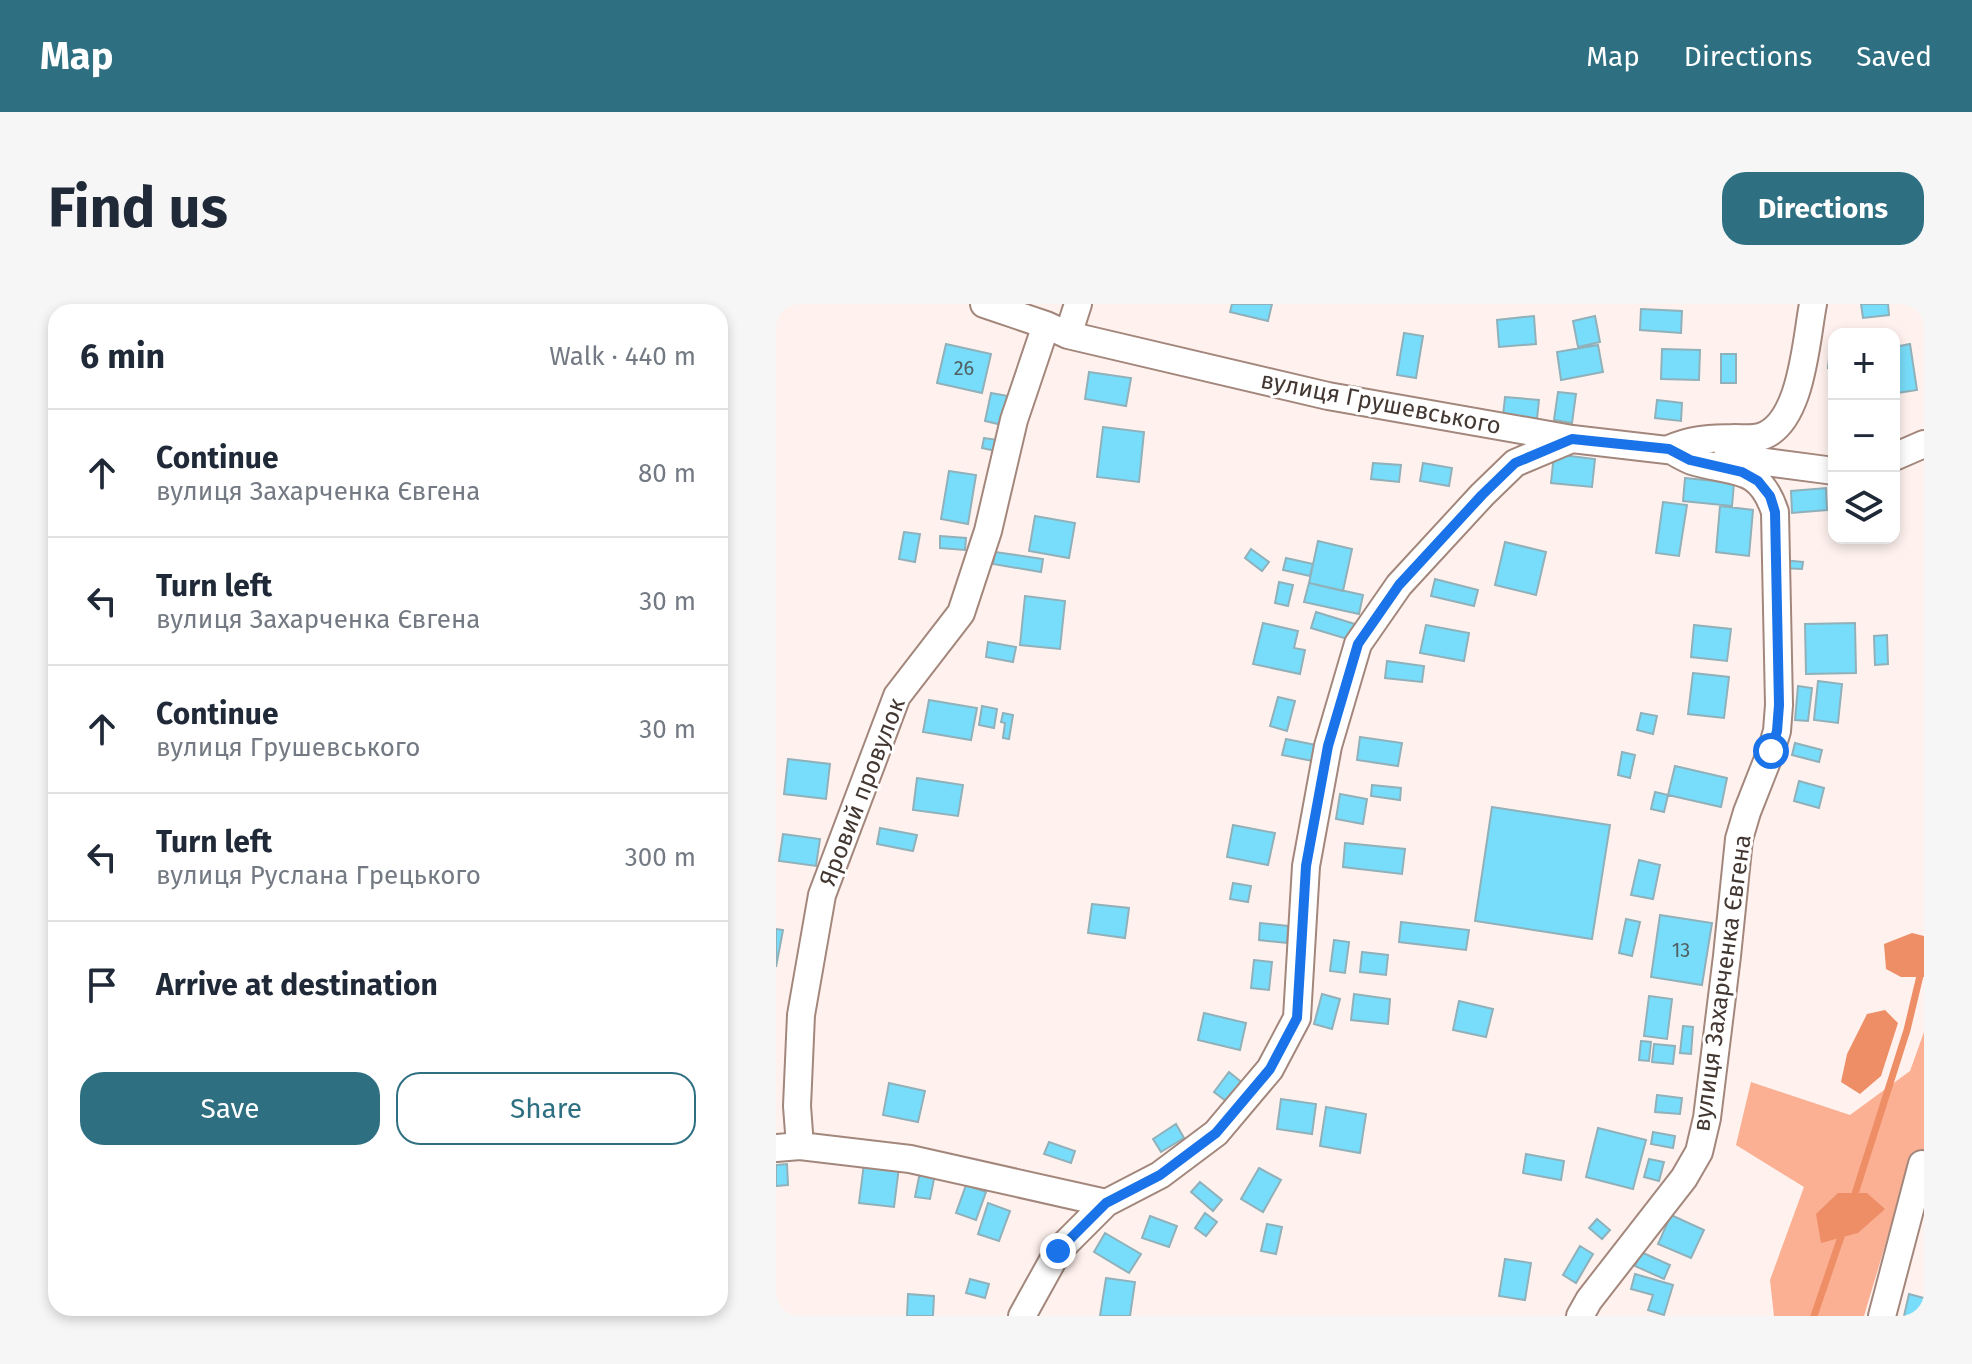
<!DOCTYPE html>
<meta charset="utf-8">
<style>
body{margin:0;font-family:"Fira Sans",sans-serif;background:#f6f6f7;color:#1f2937}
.controls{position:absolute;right:24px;top:24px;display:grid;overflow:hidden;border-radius:16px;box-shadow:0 4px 12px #0003}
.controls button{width:72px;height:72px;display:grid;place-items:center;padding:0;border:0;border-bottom:2px solid #e0e1e3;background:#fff;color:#1f2937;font:40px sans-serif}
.stop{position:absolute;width:24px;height:24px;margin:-18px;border:6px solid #1a73e8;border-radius:50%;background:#fff}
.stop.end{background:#1a73e8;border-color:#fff;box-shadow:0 2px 8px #0008}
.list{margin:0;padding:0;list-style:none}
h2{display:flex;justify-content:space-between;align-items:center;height:104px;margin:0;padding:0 32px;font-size:34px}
h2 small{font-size:26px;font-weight:400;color:#747a83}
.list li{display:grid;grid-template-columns:52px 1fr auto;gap:24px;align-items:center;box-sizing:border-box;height:128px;padding:0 32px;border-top:2px solid #e0e1e3}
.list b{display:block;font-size:30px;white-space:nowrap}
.list p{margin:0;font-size:26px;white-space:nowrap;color:#747a83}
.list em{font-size:26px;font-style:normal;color:#747a83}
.actions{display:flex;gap:16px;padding:24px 32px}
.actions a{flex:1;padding:18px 0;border:2px solid #2e7082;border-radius:24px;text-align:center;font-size:28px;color:#2e7082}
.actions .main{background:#2e7082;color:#fff}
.icon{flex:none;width:44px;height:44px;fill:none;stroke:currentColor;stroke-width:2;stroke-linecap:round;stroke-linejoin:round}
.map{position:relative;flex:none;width:1148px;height:1012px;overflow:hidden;border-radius:24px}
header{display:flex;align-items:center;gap:48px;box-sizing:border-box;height:112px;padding:0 40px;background:#2e7082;color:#fff}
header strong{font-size:38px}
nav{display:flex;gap:44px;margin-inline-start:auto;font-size:28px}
.intro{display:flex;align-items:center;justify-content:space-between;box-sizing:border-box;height:192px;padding:0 48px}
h1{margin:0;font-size:56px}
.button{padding:20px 36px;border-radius:24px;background:#2e7082;color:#fff;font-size:28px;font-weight:700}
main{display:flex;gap:48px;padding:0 48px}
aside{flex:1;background:#fff;border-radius:24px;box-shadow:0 4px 12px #0003}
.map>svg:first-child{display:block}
</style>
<header>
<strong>Map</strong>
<nav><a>Map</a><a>Directions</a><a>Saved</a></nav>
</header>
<div class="intro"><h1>Find us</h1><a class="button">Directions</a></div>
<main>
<aside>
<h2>6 min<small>Walk · 440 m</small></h2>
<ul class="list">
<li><svg class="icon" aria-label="ahead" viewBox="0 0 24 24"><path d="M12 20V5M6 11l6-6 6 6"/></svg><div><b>Continue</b><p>вулиця Захарченка Євгена</p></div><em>80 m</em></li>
<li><svg class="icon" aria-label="left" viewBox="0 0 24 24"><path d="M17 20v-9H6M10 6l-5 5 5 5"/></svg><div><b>Turn left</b><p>вулиця Захарченка Євгена</p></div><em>30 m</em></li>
<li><svg class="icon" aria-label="ahead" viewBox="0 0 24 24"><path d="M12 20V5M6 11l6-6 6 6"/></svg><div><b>Continue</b><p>вулиця Грушевського</p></div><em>30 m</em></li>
<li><svg class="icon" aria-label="left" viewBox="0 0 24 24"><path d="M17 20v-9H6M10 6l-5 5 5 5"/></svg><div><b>Turn left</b><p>вулиця Руслана Грецького</p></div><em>300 m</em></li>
<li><svg class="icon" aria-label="arrive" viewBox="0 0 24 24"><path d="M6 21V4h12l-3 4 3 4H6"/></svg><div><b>Arrive at destination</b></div></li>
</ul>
<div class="actions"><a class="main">Save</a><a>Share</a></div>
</aside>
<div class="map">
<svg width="1148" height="1012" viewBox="0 0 1148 1012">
<rect width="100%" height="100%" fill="#fff2ee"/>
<!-- green -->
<path fill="#fbb093" d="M1148 728V845L1137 848 1088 1012H998L994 976 1028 883 960 841 975 778 1074 811 1134 767Z"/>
<!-- water -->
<path fill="#ee8e67" d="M1136 629 1148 632V673H1125L1110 665 1108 640Z
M1109 706 1122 719 1105 772 1084 790 1065 778 1071 750 1091 710Z
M1062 889H1091L1109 905 1082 929 1045 939 1040 910Z"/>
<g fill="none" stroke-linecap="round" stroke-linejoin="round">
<!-- stream -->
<path stroke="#ee8e67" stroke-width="7" d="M1077 896 1131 726 1148 655
M1038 1012 1067 927"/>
</g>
<!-- building -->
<path fill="#78ddfa" stroke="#90b0ba" stroke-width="2" d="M456 0H496L492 17 454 8Z
M1085 0H1112L1113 11 1087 14Z
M865 5 906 7 905 29 864 26Z
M758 12 760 40 723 43 721 16Z
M819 12 824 38 802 43 797 17Z
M628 29 647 32 640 74 621 71Z
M1055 33H1058V64H1052Z
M170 40 215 50 206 89 161 79Z
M1134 40 1141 86 1121 89 1118 76V43Z
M822 41 827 68 785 76 781 48Z
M886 45 924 46 923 76 885 75Z
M945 50H960V79H945Z
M313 68 355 74 350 102 309 95Z
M782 88 800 90 796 119 778 116Z
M215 89 232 92 226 121 209 117Z
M729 93 763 96 761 115 727 112Z
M881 96 906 99 905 117 879 114Z
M327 123 368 128 363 178 321 173Z
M208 134 222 136 220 147 206 144Z
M778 150 819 155 816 183 775 179Z
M597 159 625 161 623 178 595 175Z
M647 159 676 164 673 182 644 177Z
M173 167 200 171 192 220 165 215Z
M909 174 958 179 956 202 907 197Z
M1050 184 1051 206 1016 209 1015 187Z
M887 198 911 201 903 252 880 249Z
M944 202 977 206 973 252 940 248Z
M259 212 299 219 293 254 253 247Z
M128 228 144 230 139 258 123 255Z
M164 232 190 234 189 246 164 244Z
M542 237 576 245 567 287 533 279Z
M729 238 770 248 760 291 719 281Z
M475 245 493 258 486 267 469 254Z
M219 248 267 255 265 268 217 260Z
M510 254 537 260 534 272 507 266Z
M1005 256 1027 258 1026 265 1005 264Z
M659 275 702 286 698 302 655 292Z
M503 278 517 281 512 302 499 299Z
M533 279 587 291 583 310 528 298Z
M249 292 289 297 284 345 244 341Z
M540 308 582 321 578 337 535 324Z
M487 319 522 327 518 344 529 346 524 370 477 360Z
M1079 319 1080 369 1030 370 1029 320Z
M650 321 693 329 688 357 644 349Z
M918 321 955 325 951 357 915 353Z
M1111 331 1112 360 1099 361 1098 332Z
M212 338 240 343 237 358 210 353Z
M611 357 648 362 646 378 609 374Z
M917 369 953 373 948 414 912 410Z
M1042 377 1066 380 1062 419 1038 416Z
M1022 382 1036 384 1032 417 1019 416Z
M502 393 519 397 511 427 494 422Z
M153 396 201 404 195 436 147 428Z
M206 402 221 405 218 424 203 421Z
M227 409 237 411 233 435 227 434 229 419 225 418Z
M865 409 881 412 877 430 861 426Z
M584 433 626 439 622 462 581 456Z
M510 435 545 442 542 458 506 451Z
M1019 439 1046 446 1043 458 1016 451Z
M846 448 859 451 854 474 842 471Z
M12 455 54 460 50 495 8 490Z
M899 462 951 474 945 503 892 491Z
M141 474 187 481 182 512 137 506Z
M1023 477 1048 484 1043 504 1018 497Z
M596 481 625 484 624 496 595 492Z
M879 488 892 491 888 508 875 505Z
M564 490 591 495 587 520 560 515Z
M716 503 834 521 816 635 699 617Z
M457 521 499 529 492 561 451 553Z
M104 524 141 531 137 547 101 540Z
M7 530 44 535 40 562 3 557Z
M569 539 629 545 626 570 567 563Z
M863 556 884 561 877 595 855 591Z
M457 579 475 582 472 598 454 595Z
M316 600 353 604 349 634 312 629Z
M884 611 936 619 926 681 875 673Z
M850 615 864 618 856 652 843 649Z
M625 618 693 626 690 646 623 638Z
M484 619 512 622 511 639 483 636Z
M0 625 7 626 0 663Z
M558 636 573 638 569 669 554 667Z
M586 648 612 651 610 671 584 668Z
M478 656 496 658 493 686 475 684Z
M546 690 564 695 556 725 538 720Z
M578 690 614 695 612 720 575 716Z
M873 692 896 695 891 735 868 732Z
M683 697 717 705 710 733 677 726Z
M428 709 470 719 464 746 422 736Z
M907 722 917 723 915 750 904 749Z
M865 737 875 738 873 757 863 756Z
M878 740 899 742 897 760 876 758Z
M453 768 469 781 454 800 438 788Z
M113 779 149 787 142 818 107 811Z
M881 791 906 794 904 810 879 808Z
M505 795 540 800 536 830 501 825Z
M550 803 590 810 584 849 544 842Z
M400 820 408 834 385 848 377 835Z
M822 824 870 836 857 885 810 873Z
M877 828 899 832 897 844 875 840Z
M273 838 299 847 295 859 268 850Z
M750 850 788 857 785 876 747 869Z
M873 855 888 858 883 877 868 873Z
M88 859 123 863 118 903 83 899Z
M11 860 12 881 0 882V861Z
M483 864 505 876 487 908 465 895Z
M144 868 159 870 154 895 139 893Z
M424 878 446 896 437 907 415 888Z
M190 881 210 888 200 916 180 909Z
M212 899 234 907 223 937 202 930Z
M429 909 441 918 430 932 419 924Z
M895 911 928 926 915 954 882 940Z
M374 912 401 922 393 943 366 934Z
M821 915 834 926 826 935 813 924Z
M491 920 506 923 500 950 485 947Z
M329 929 365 950 353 969 318 948Z
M804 942 817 950 800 979 787 971Z
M865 948 894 961 888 975 859 962Z
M729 955 755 959 749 996 723 992Z
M859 970 897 981 888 1011 872 1006 877 991 855 985Z
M330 974 359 978 354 1012H324Z
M194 975 213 980 209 994 190 989Z
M132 990 158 992 157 1012H131Z
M1133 990 1148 994V1012H1128Z"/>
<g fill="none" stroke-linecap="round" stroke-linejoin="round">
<defs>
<path id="minor" d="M208 0 270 21 292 31 552 92 796 135 908 148
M292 31 302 0
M951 153 1058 167
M1118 153 1148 140
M24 842 21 802 25 711 46 591 121 392 185 309 212 227 238 116 270 21
M0 844 24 842 134 855 330 899
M246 1012 282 947 330 899 384 871 440 829 494 765 521 714 530 562 552 442 582 340 623 281 706 191 739 159 796 135
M804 1012 813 996 908 874 923 848 931 814 951 652 963 535 971 508 995 447 1001 427 1003 401 999 208C983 159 957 170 916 157 908 154 900 149 893 145 918 134 933 135 959 134 967 134 977 135 984 133 1026 121 1030 36 1037 0
M1106 1012 1146 860"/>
</defs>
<!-- minor casing -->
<use href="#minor" stroke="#a3877c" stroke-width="30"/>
<!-- minor -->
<use href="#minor" stroke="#fff" stroke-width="26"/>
</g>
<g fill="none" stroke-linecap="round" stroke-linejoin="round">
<!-- route -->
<path stroke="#1a73e8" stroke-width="10" d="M282 947 330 899 384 871 440 829 494 765 521 714 530 562 552 442 582 340 623 281 706 191 739 159 796 135 893 145 914 156 966 168 982 177 994 192 999 208 1003 401 1001 427 995 447"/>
</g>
<g text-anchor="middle" stroke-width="6" stroke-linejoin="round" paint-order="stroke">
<!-- number labels -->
<g font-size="20" fill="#506064">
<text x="188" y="71">26</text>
<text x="905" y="653">13</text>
</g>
<!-- street labels -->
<g font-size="24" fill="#433732" stroke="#fff">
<text transform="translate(605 99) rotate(11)" y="8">вулиця Грушевського</text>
<text transform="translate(86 488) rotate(-69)" y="8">Яровий провулок</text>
<text transform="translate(946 679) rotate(-82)" y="8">вулиця Захарченка Євгена</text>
</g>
</g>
</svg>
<div class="controls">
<button>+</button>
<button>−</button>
<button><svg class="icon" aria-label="layers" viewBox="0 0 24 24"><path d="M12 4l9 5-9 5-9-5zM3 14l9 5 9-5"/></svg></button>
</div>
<div class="stop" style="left:995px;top:447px"></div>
<div class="stop end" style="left:282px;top:947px"></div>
</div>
</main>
